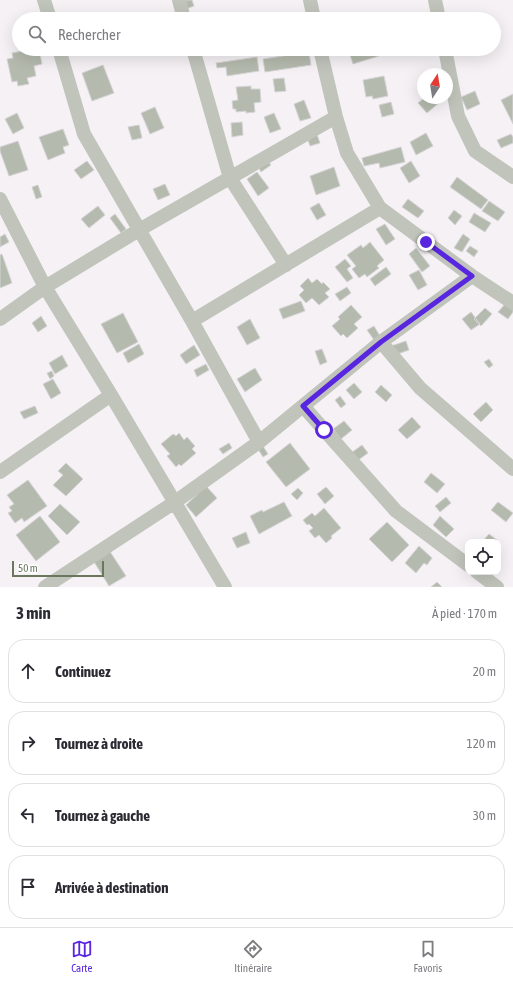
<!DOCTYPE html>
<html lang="fr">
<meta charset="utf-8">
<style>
body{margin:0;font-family:"Asap Condensed",sans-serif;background:#f7f7f7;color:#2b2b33}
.controls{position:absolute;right:12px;bottom:12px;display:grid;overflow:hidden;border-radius:8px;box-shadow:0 4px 16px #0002}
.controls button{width:36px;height:36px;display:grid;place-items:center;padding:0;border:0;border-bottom:1px solid #e1e1e2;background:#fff;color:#2b2b33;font:20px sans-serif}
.compass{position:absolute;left:417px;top:68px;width:36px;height:36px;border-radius:50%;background:#fff;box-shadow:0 4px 16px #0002;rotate:12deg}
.scale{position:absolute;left:12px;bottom:10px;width:92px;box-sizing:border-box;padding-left:4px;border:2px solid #6a775c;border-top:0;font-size:11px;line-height:14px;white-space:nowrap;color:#6a775c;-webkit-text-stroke:3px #fff;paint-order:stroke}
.stop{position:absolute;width:12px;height:12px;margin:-9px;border:3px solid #5926e0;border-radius:50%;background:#fff}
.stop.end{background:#5926e0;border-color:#fff;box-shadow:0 1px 4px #0008}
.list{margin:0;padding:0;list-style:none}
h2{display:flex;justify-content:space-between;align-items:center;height:52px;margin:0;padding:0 16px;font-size:17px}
h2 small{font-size:13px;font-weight:400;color:#7c7c81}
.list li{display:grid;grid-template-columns:26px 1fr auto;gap:12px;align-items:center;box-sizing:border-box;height:64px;margin:0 8px 8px;padding:0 8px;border:1px solid #e1e1e2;border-radius:16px}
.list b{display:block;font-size:15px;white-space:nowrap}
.list em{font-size:13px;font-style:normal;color:#7c7c81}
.icon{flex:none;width:22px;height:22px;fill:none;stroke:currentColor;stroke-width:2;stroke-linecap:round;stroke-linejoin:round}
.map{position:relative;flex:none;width:513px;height:587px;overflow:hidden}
.search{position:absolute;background:#fff;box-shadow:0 4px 16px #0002;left:12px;right:12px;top:12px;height:44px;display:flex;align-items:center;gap:10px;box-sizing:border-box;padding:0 14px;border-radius:22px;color:#7c7c81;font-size:15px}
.sheet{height:340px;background:#fff}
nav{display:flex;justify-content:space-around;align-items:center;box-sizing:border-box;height:56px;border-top:1px solid #e1e1e2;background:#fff;font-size:11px;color:#7c7c81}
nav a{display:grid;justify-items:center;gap:2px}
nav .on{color:#5926e0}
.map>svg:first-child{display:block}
</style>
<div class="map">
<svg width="513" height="587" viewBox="0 0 513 587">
<rect width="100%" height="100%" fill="#f5f1f5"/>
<!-- building -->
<path fill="#b5baae" stroke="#d6d4d6" d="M183 0H192L194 6 186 9Z
M33 49H39L42 64 34 66 36 76 27 78 29 84 18 86 17 81 12 82 7 59 13 58 12 53Z
M360 49H377L379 56 353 64 349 52Z
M309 52 311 65 265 72 263 59Z
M257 57 259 71 227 76 226 67 217 68 216 63Z
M103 65 114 93 92 101 82 73Z
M384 76 388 96 373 99 372 96 366 97 363 80Z
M284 78 286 91 275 92 273 79Z
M251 86V89H260L261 102 254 103 255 112 246 113V111L236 112V109H233L232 101 238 100 236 87Z
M475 91 480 104 467 110 461 97Z
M513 94V124L501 100Z
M424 98H439L441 101 427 113 418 103Z
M304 100 311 118 300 121 294 104Z
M391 102 394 114 382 117 379 105Z
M155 107 164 128 150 134 141 113Z
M17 113 24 128 13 134 5 119Z
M274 113 281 129 270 133 264 117Z
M242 122 243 135 232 137 231 123Z
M139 125 142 138 132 140 128 127Z
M63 129 69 145 63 147 65 153 48 160 39 137Z
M315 129 320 143 310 146 305 132Z
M426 133 433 146 416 155 410 142Z
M511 134 513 137V143L501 148 497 140Z
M18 141 28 170 9 176 0 151V147Z
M401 147 405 162 380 168 379 163 364 166 362 158Z
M267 160 271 165 261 172 258 166Z
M87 161 94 170 81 179 74 170Z
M411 161 420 176 409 183 400 168Z
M334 167 340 186 316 195 310 176Z
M257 172 269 188 258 196 247 179Z
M457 177 488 200 481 209 450 187Z
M165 184 170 195 158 200 153 189Z
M38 185 42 197 36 199 32 187Z
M408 199 424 211 418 218 402 207Z
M489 201 505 212 498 221 482 211Z
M319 203 326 215 317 220 310 208Z
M98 206 105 215 89 228 81 219Z
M454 210 462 216 455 225 448 218Z
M474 213 491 223 485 232 469 222Z
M115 214 126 229 121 233 110 218Z
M385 224 395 239 386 245 376 229Z
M5 234 9 242 0 247V237Z
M463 234 470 239 462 252 454 248Z
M370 242 384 260 377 266 379 268 367 277 365 274 359 278 352 269 356 266 347 255 361 245 363 248Z
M470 246 478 251 474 257 466 251Z
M416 248 430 266 422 272 409 254Z
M2 254 12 283 0 288V255Z
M345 259 351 266 347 269 353 278 347 282 335 267Z
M386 267 391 274 375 286 370 279Z
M419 270 427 285 418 290 409 275Z
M308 278 312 283 317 279 322 284 323 282 330 289 325 293 329 297 319 305 312 298 306 303 299 295 304 290 300 286Z
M347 287 351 293 340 301 335 294Z
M301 301 305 311 283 319 279 309Z
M506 303 513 309V312L508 319 498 312Z
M351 305 362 317 354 324 358 328 347 338 343 334 341 336 332 326 340 319 338 317Z
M485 308 492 314 481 326 474 319Z
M471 312 480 324 471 330 462 319Z
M123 313 138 342 117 353 101 324Z
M41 316 47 326 38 332 32 323Z
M250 319 260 338 247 345 237 327Z
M374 326 380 336 374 340 367 330Z
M406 341 409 350 395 355 391 346Z
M139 344 144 354 128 363 123 353Z
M194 345 200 355 186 364 180 355Z
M322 349 327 362 320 365 315 351Z
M62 355 68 366 55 374 49 363Z
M489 359 493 365 489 368 484 362Z
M206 364 209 370 197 377 194 370Z
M255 368 262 380 245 392 237 379Z
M52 371 54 376 50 379 47 373Z
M53 379 61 393 51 399 43 384Z
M354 383 362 392 354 399 346 390Z
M381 385 392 395 386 402 375 392Z
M340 396 346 404 341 408 335 400Z
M486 402 493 410 481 422 473 414Z
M35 406 38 413 24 419 20 412Z
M412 417 421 427 407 439 398 430Z
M344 421 352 430 341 439 333 429Z
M179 433 184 440 187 437 195 446 192 449 196 453 181 466 179 464 176 467 167 456 170 454 161 444 173 434 176 436Z
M229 443 232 448 223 454 219 449Z
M261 443 268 454 263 457 256 446Z
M290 443 310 469 286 487 266 462Z
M362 445 368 453 357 461 351 453Z
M66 463 83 479 66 496 53 485 63 475 58 471Z
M431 473 445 484 437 493 424 482Z
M28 480 47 506 24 522 22 518 15 523 8 513 12 511 9 507 14 504 7 495Z
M206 486 217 498 196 517 186 505Z
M326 487 334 496 325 504 317 494Z
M298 488 303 493 297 500 291 494Z
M446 497 451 503 440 512 435 506Z
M284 502 292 516 259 534 250 516 262 510 263 512Z
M498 502 513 513 506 522 491 510Z
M60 504 80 522 67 535 48 516Z
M324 508 341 528 331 536 332 538 326 543 319 535 315 538 309 531 313 528 309 524 307 525 303 520 312 513 315 516Z
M40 516 60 542 36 561 16 535Z
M440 516 454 529 446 537 433 525Z
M387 522 409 545 392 562 369 539Z
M246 532 250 543 237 548 232 538Z
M489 534 497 540 495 542H482Z
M419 546 432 558 427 565 424 563 416 573 405 563Z
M107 547 126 576 109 586 91 557Z
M437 582 442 587H431Z"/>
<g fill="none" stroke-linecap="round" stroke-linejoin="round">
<!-- minor -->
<path stroke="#c0c4bb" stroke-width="14" d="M44 0 50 19
M179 0 184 19
M310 0 314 19
M435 0 439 19
M59 49 84 134 192 321 259 442
M193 49 230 178 286 265
M320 49 336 117 347 153 380 208 472 276 513 303
M445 49 458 116 475 151 513 177
M0 199 45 287 111 395 225 587
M0 319 45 287 139 230 336 117
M192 321 380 208
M381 342 420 388 513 469
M303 406 396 511 468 565
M0 472 111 395
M477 572 497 587
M45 587 175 502 259 442 381 342 472 276"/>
</g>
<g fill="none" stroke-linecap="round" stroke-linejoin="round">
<!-- route -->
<path stroke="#5926e0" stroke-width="5" d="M324 430 303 406 381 342 472 276 426 242"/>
</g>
</svg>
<div class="controls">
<button><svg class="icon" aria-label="locate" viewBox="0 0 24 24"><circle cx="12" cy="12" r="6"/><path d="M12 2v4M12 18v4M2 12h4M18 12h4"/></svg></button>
</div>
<svg class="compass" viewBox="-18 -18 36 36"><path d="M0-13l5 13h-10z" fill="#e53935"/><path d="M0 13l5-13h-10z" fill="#7c7c81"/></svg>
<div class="scale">50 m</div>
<div class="stop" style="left:324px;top:430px"></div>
<div class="stop end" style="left:426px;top:242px"></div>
<div class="search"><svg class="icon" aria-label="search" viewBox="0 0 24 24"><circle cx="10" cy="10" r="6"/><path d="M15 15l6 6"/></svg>Rechercher</div>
</div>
<section class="sheet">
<h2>3 min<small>À pied · 170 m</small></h2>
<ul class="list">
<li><svg class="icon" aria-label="ahead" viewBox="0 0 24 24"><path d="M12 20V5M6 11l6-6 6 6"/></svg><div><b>Continuez</b></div><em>20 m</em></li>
<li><svg class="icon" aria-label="right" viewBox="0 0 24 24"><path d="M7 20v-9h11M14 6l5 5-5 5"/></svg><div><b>Tournez à droite</b></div><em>120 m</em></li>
<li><svg class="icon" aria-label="left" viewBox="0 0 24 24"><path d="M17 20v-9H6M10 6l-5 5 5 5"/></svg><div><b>Tournez à gauche</b></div><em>30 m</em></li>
<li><svg class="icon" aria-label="arrive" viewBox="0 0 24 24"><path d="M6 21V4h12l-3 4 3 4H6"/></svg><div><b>Arrivée à destination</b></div></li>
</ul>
</section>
<nav>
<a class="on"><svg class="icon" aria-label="map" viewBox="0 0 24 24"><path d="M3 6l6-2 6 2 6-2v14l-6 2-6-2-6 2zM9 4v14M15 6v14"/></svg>Carte</a>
<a><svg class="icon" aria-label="directions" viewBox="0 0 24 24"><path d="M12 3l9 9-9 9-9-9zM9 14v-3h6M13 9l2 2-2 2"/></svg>Itinéraire</a>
<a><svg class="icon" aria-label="saved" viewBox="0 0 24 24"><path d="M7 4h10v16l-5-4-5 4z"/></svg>Favoris</a>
</nav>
